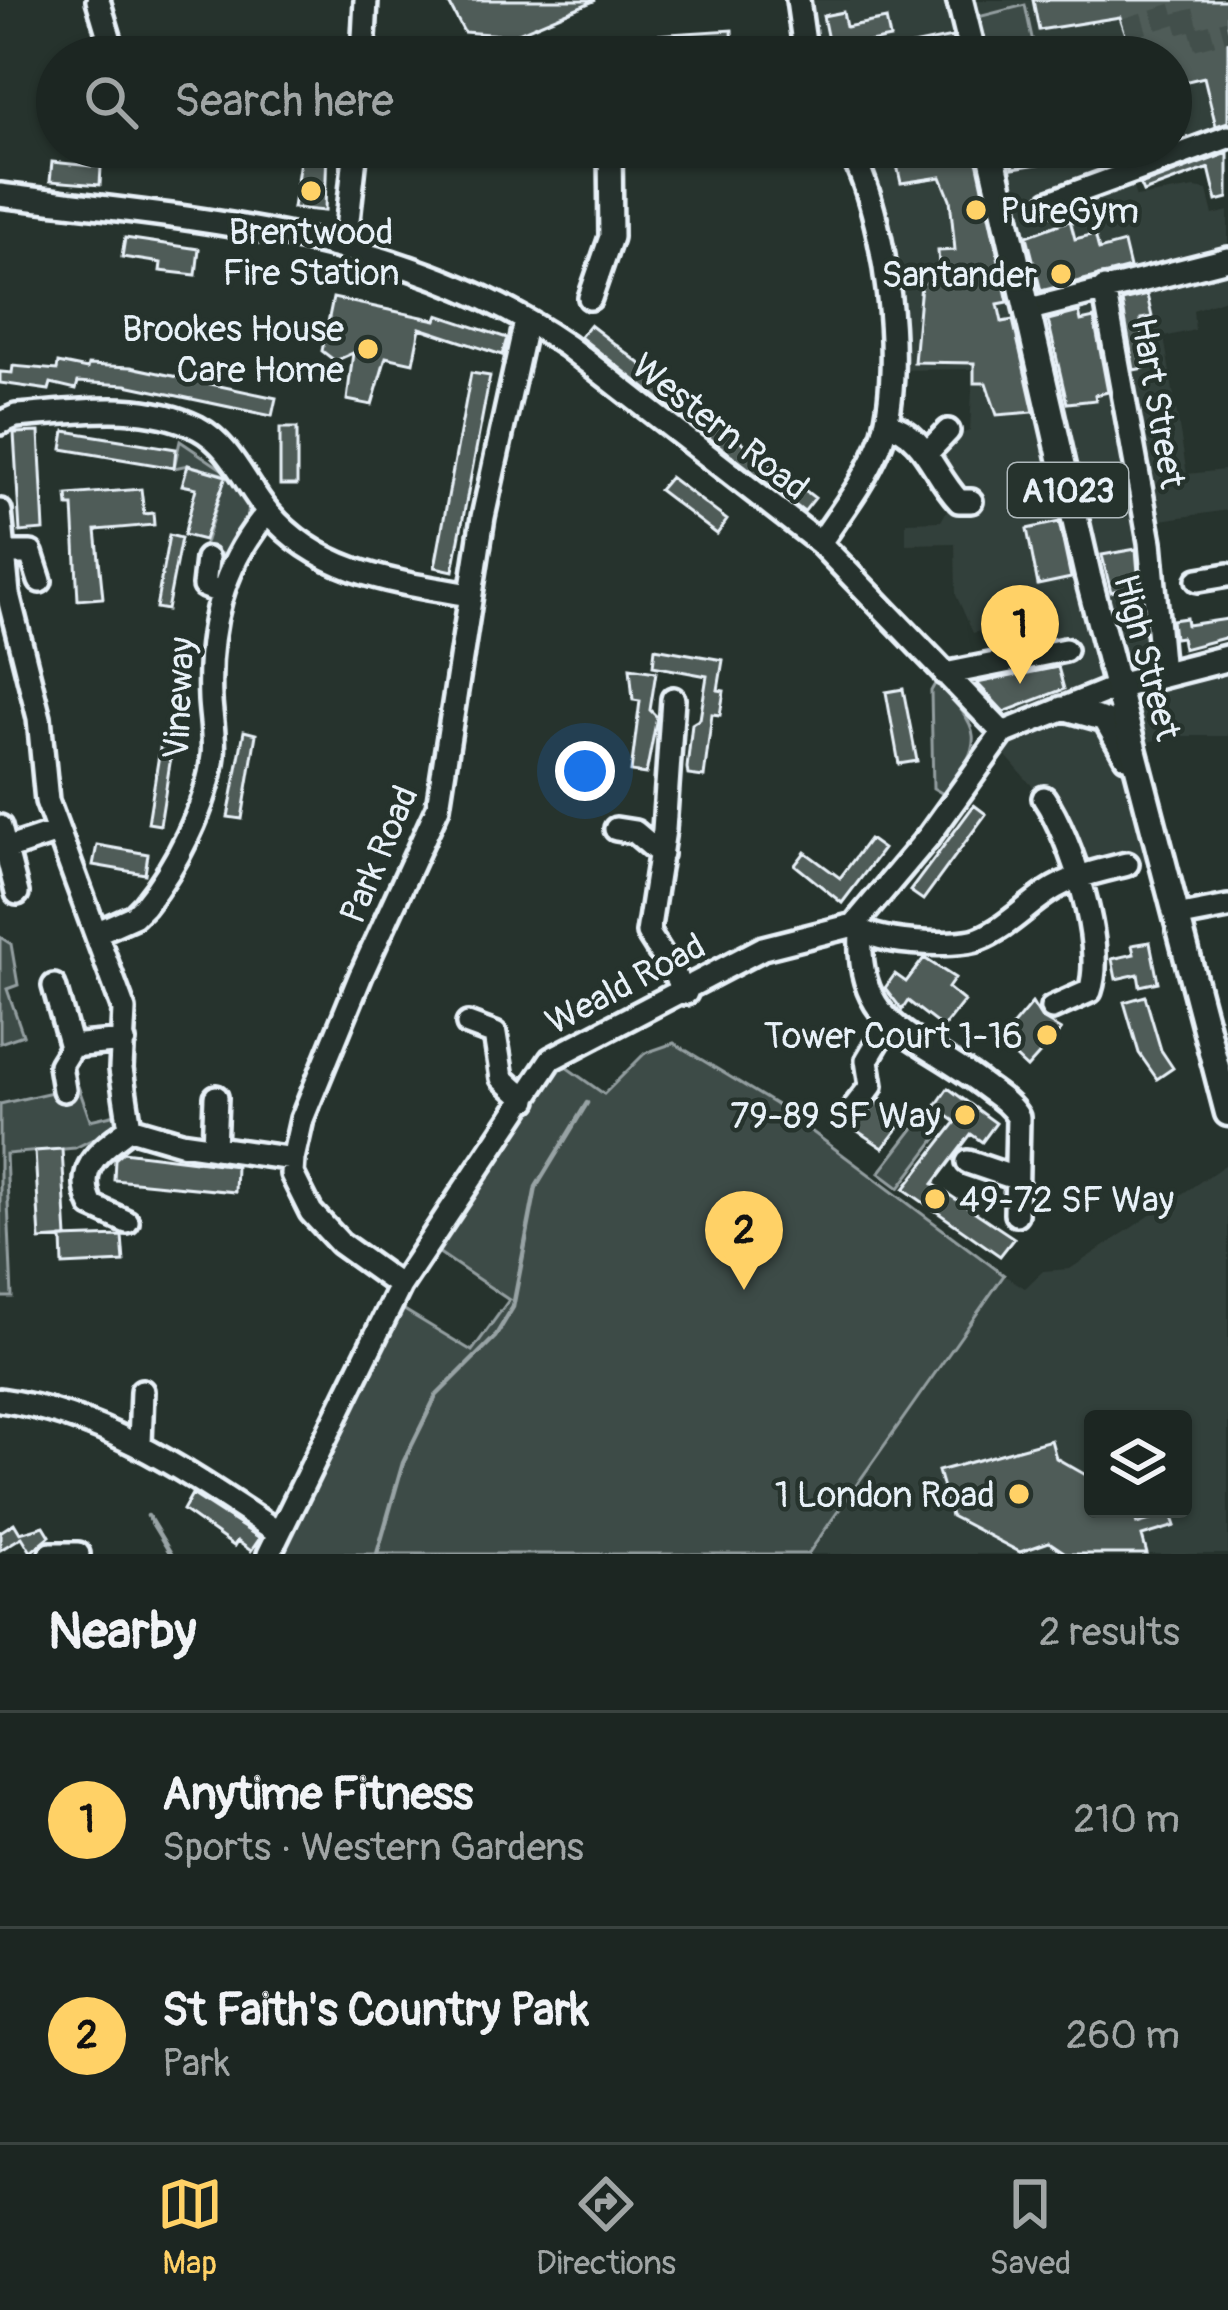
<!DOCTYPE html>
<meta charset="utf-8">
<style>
body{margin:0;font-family:Pangolin,sans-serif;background:#29322f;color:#f1f3f6}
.controls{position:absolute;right:36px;bottom:36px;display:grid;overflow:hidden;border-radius:12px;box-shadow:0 3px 9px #0004}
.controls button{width:108px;height:108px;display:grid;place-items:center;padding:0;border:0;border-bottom:3px solid #3a4340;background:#1c2622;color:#f1f3f6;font:60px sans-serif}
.you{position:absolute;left:585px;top:771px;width:42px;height:42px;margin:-30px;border:9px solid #fff;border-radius:50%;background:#1a73e8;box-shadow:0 0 0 18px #1a73e833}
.badge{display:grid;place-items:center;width:78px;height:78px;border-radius:50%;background:#ffd166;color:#111;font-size:39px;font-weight:700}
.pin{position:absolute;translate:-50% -99px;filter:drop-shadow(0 3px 6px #0008)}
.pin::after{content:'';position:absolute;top:63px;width:42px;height:36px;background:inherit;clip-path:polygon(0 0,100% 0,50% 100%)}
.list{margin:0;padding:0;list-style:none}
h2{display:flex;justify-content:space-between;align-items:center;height:156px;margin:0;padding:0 48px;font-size:51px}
h2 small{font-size:39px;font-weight:400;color:#a0a5a5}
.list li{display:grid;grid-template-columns:78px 1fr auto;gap:36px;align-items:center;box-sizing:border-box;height:216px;padding:0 48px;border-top:3px solid #3a4340}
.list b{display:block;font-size:45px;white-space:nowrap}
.list p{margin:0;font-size:39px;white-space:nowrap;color:#a0a5a5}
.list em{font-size:39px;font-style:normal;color:#a0a5a5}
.icon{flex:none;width:66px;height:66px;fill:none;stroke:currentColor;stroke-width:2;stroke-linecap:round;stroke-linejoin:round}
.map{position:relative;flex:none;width:1228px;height:1554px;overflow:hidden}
.search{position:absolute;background:#1c2622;box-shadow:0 3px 9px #0004;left:36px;right:36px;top:36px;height:132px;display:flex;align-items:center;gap:30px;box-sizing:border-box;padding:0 42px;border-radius:66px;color:#a0a5a5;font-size:45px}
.sheet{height:588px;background:#1c2622}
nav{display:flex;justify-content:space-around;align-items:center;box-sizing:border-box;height:168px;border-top:3px solid #3a4340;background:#1c2622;font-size:33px;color:#a0a5a5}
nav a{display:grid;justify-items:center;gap:6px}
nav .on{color:#ffd166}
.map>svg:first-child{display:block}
</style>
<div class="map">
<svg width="1228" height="1554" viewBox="0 0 1228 1554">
<rect width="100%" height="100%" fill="#26332d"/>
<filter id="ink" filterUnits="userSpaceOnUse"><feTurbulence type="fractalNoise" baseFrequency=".00833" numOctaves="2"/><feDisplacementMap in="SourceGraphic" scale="24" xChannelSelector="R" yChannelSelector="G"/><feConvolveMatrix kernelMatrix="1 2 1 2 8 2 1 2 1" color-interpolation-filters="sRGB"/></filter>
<g filter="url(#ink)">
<!-- built -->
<path fill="#333f3a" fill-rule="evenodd" d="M798 0H1228V141L1129 176 1136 197 1195 188 1207 190 1213 215 1228 211V298L1193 310 1195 330 1164 337 1187 474 1225 470 1228 510 1148 522 1162 672 1228 659V736H1174L1135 745 1162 856 1078 876 1050 807 995 743 1003 733 956 686 1058 657 1047 614 973 633 956 595 955 543 906 544V522L941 521 957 493 938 468 951 447 949 437 970 431 973 369 893 370 885 292 848 147H1171V57H806Z
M1228 1163V1554H810L1004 1275 1025 1288 1043 1271 1070 1269ZM1093 1419H1183V1509H1093Z"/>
<!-- green -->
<path fill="#3e4b47" stroke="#939ea0" stroke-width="3" d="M1025 5 1036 57H1004L1002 48 985 40 978 17Z
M180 441 229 474 250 504 246 522 226 555 203 550 226 475 188 465 174 468Z
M936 682C983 731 985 739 945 795L933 788 931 691Z
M0 937 11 944 18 985 7 989 23 1035 0 1043Z
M674 1043 775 1104 1004 1275 808 1554H269L391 1302 472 1351 509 1300 429 1246 559 1062 604 1094 645 1053Z
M78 1086 90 1120 116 1114 115 1128 75 1148 6 1154 12 1297H0V1104Z
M926 1112 945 1127 899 1188 879 1173Z"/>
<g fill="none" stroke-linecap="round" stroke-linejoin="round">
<!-- stream -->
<path stroke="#98a3a5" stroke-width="4.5" d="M148 1516 171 1554
M377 1554 403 1463 436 1396 495 1337 513 1307 536 1187 587 1103"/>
</g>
<!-- building -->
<path fill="#505c59" stroke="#e8f1f8" stroke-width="3" d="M447 0H596L502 40 501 35 464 32Z
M1033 0H1228V122L1216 126 1204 77 1171 85V57H1075L1127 37 1120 17 1039 30Z
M843 12 846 27 886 19 890 38 830 50 823 16Z
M732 30 733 51 607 57 606 38Z
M952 37 957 57H880L879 52Z
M302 147H327L325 211 293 208Z
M893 147H974L1008 302 998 304 1002 322 1013 320 1034 412 997 415 986 383H974V363L914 362 921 284 940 280 938 251 955 250 950 199 941 177 901 183Z
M1009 147H1074V150L1050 157 1051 162 1013 168Z
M1228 153V198L1217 201 1209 168 1143 192 1140 185Z
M52 162 101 167 100 185 50 181Z
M1070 220 1075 239 1095 234 1099 250 1124 243 1130 268 1041 291 1027 236Z
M125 238 199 249 196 275 160 271 161 263 122 257Z
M1147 295 1152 317 1141 319 1144 368 1134 370 1122 301Z
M333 298 436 320 438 315 507 338 505 345 502 355 420 328 413 363 386 357 372 405 347 400 353 353 335 361 322 351Z
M1079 312 1081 321 1094 318 1108 392 1095 395 1096 400 1067 403 1048 320Z
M590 325 815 498 804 512 580 337Z
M58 363 87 369 88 365 131 367 276 398 272 416 126 385 78 382 76 389 51 383 49 390 0 383V372L12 373 13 366 57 370Z
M471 373 490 376 453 571 435 567Z
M280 428H297V485H280Z
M65 431 176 449 174 468 62 449Z
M39 432 44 530 20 532 14 433Z
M188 465 226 476 204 540 184 535 196 488 182 485Z
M670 477 727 520 717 534 659 490Z
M141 489 144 514 153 513 154 525 96 530 103 598 78 600 73 506H68L67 495Z
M1059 522 1071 578 1038 585 1027 529Z
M169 535 181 538 167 610 156 608Z
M1136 549 1139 584 1111 592 1102 555Z
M1186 618 1187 625 1228 619V637L1183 649 1181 637 1174 638 1172 620Z
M655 648 723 660 718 690 724 691 720 715 712 714 704 777 688 775 687 768 692 724 700 719 707 676 653 666Z
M1058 667 1064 689 1004 712 977 683Z
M630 668 656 672 650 710 657 717 646 774 631 772 640 701 633 700Z
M903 689 917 761 899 764 886 692Z
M244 731 256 734 242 819 228 817Z
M162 736 174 738 160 825 148 823Z
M974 805 986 814 923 900 910 891Z
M869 839 883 849 842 903 795 865 805 852 840 878Z
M97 845 148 854 145 874 93 865Z
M1150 942 1158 982 1140 986 1138 974 1116 979 1112 959 1134 954 1132 945Z
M924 958 955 978 948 988 964 1001 943 1028 908 1001 902 1010 885 988 895 974 906 982Z
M1145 996 1161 1050 1173 1068 1157 1079 1139 1053 1124 1002Z
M1032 1003 1042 1019 1061 1030 1027 1068 999 1042Z
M948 1088 996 1123 982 1142 971 1134 933 1184 1014 1238 1000 1256 904 1189 956 1122 935 1107Z
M880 1098 907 1117 883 1148 850 1126 864 1119Z
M62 1149 67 1238 40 1240 35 1151Z
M123 1152 236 1166 235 1192 114 1180 115 1159Z
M122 1236 124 1262 63 1265 62 1238Z
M1051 1440 1056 1458 1093 1479V1509H1132L1137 1524 1171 1514 1175 1526 1142 1536 1147 1554H1067L1049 1542 1020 1552 951 1516 938 1471Z
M192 1494 260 1538 251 1551 237 1541 234 1546 183 1510Z
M14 1523 20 1533 44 1526 50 1536 31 1552 22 1537 0 1550V1532Z"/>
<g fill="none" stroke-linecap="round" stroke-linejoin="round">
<!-- minor-tunnel -->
<path stroke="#43504b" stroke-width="21" stroke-dasharray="21 10" stroke-linecap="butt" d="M1124 29 1183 11 1191 40 1228 30"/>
<defs>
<path id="minor" d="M98 0 115 57
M798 0 806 57
M363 57 366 0
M0 195C193 219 403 232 567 346L820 543 1003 733
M1050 202 1228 137
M345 248 356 147
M1104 288 1150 542 1162 673
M590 298 611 237 610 147
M1026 310 1228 259
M0 423 16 416C76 412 142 400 198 428 232 446 245 485 269 513 321 574 395 582 469 595
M886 423C926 434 932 473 959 501H971
M927 453 948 431
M0 511 8 594 39 718 47 801 124 1010 121 1069 130 1128 181 1143 293 1159
M820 543C840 513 865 481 879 447 908 377 886 211 848 147
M3 553H31L40 581
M207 559 204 586 222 593
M1198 580 1228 575
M945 674 1065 650
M673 699 664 830 648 933 686 993
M1062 708 1105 720 1126 757
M1044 798C1071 838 1106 945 1090 991L1052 1008
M0 827 17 893
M616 829 635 832 661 854
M6 849 57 832
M1176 917 1228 907
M854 925C870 944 955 948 979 939 1005 929 1025 907 1048 892 1072 876 1100 871 1127 864
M98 932 134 916 144 906C176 867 207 806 213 756 215 738 211 718 210 700 207 630 221 565 268 512
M861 933C856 1029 917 1034 983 1085 996 1095 1010 1103 1018 1117L1016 1214
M54 986 71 1047 60 1065 64 1090
M468 1024 495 1034 502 1078 526 1100
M70 1046 124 1041
M853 1109 871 1086 867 1060 890 1021
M214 1148 216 1097
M968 1162 1015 1178
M127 1222 92 1206C73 1166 102 1149 130 1128
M400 1286 340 1243 311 1212 292 1174 293 1159 302 1119 361 975 438 807 483 517 526 321
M0 1400C107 1415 188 1473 276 1531
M140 1443 142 1391
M51 1554H78
M269 1554 400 1286 551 1059 763 948 854 925 929 836 1003 733 1119 686"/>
<path id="major" d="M960 0 974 57
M990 147 1088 576 1228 1113
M1119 686 1228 658"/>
</defs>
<!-- minor casing -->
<use href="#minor" stroke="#e8f1f8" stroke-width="30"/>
<!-- major casing -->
<use href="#major" stroke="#e8f1f8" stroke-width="33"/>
<!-- minor -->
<use href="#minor" stroke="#26332d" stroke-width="21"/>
<!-- major -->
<use href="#major" stroke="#26332d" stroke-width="24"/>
</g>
</g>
<!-- markers -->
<g fill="#ffd166" stroke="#26332d" stroke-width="4.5">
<circle cx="311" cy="191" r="12"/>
<circle cx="976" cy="210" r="12"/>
<circle cx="1061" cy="274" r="12"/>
<circle cx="368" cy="349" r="12"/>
<circle cx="1047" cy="1035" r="12"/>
<circle cx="965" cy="1115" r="12"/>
<circle cx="935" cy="1199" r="12"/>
<circle cx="1019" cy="1494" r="12"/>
</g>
<g text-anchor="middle" stroke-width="9" stroke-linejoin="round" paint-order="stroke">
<!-- shield labels -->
<rect fill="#26332d" stroke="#aeb8bb" stroke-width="3" x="1008" y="463" width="120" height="54" rx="9"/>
<g font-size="33" font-weight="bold" fill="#e8f1f8">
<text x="1068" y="502">A1023</text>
</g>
<!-- poi labels -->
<g font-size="36" fill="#e8f1f8" stroke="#26332d" text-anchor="end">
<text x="1000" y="223" text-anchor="start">PureGym</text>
<text x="311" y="244" text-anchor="middle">Brentwood<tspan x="311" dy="41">Fire Station</tspan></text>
<text x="1037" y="287">Santander</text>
<text x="344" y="341">Brookes House<tspan x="344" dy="41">Care Home</tspan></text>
<text x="1023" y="1048">Tower Court 1-16</text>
<text x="941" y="1128">79-89 SF Way</text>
<text x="959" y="1212" text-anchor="start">49-72 SF Way</text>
<text x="995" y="1507">1 London Road</text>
</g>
<!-- street labels -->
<g font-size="36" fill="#e8f1f8" stroke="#26332d">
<text transform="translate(1159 403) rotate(80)" y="13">Hart Street</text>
<text transform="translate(721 426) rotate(38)" y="13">Western Road</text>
<text transform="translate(1148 657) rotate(75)" y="13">High Street</text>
<text transform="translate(178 698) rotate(-87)" y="13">Vineway</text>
<text transform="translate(378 854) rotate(-67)" y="13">Park Road</text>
<text transform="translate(625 983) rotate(-28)" y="13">Weald Road</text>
</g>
</g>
</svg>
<div class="controls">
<button><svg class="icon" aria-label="layers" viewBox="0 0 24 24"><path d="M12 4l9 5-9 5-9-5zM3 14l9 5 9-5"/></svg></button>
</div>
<div class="you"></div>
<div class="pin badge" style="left:1020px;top:684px">1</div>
<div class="pin badge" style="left:744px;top:1290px">2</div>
<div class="search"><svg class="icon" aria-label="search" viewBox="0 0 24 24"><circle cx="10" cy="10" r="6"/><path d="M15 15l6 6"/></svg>Search here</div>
</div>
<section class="sheet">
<h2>Nearby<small>2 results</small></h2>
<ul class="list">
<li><span class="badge">1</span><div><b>Anytime Fitness</b><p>Sports · Western Gardens</p></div><em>210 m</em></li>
<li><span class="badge">2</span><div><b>St Faith's Country Park</b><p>Park</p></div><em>260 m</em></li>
</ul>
</section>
<nav>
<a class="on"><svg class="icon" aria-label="map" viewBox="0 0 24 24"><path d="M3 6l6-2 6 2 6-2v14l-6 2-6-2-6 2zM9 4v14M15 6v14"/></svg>Map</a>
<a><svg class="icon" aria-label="directions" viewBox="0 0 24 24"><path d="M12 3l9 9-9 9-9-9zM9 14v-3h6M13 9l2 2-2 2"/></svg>Directions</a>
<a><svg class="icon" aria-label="saved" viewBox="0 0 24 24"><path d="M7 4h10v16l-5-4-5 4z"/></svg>Saved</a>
</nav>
